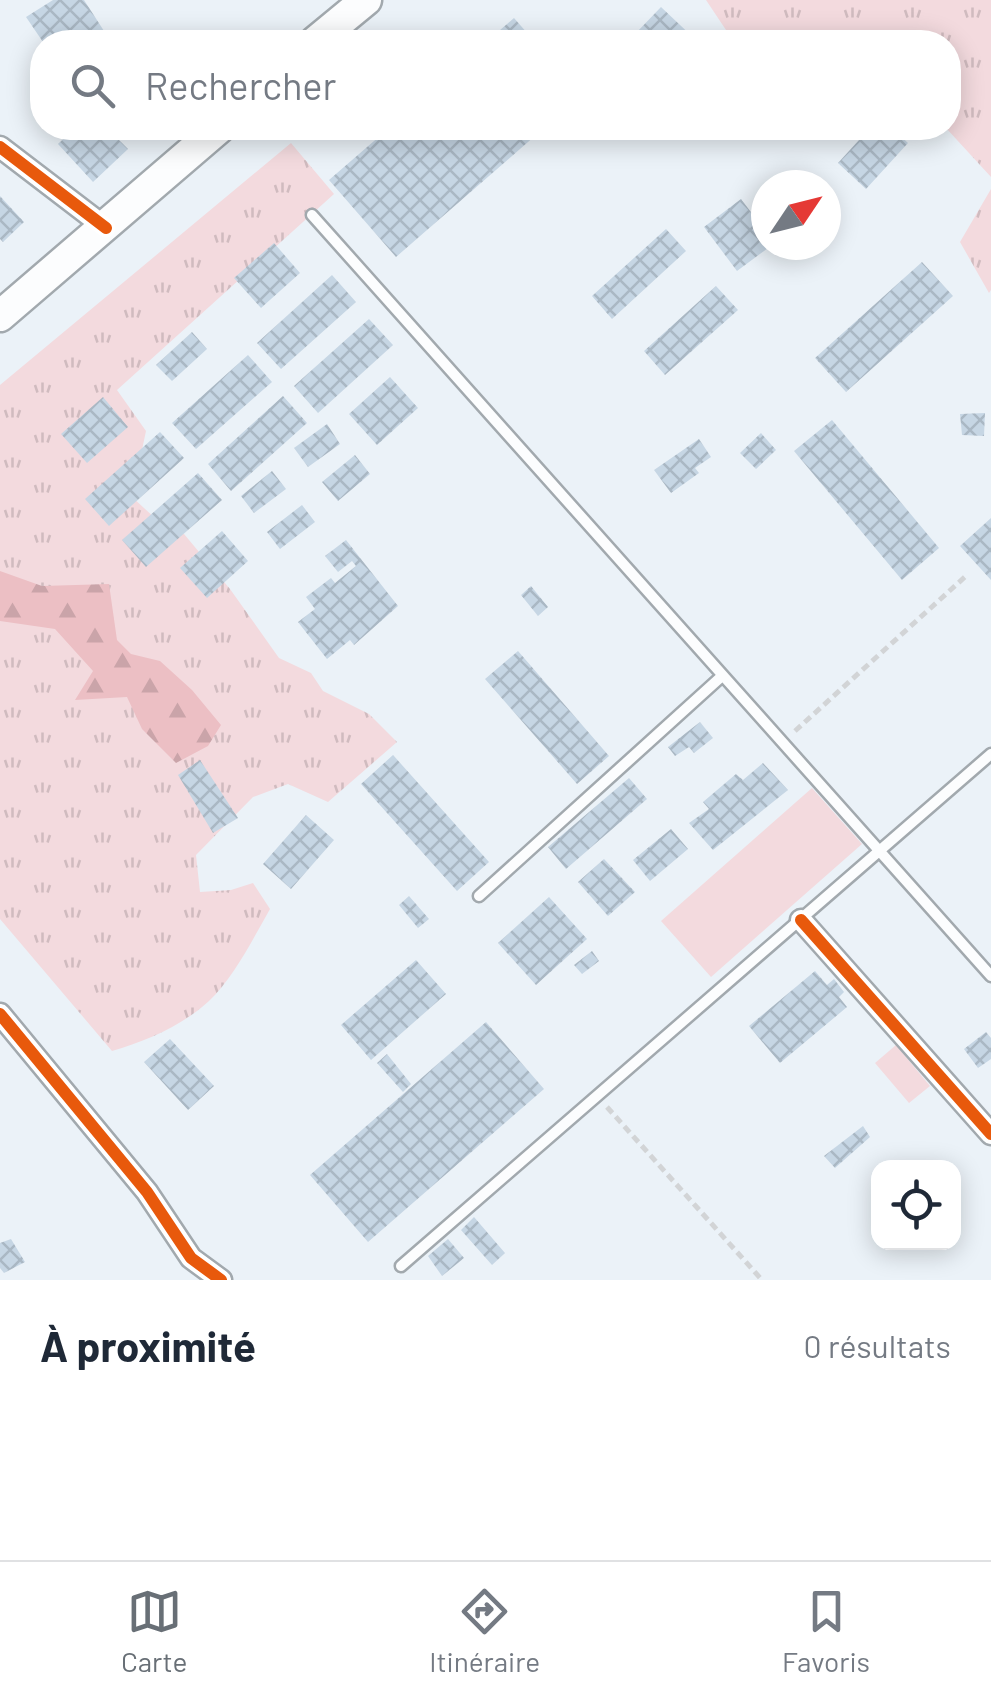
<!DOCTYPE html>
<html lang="fr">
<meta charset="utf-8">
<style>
body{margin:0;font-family:Barlow,sans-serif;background:#f6f6f7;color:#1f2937}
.controls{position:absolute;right:30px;bottom:30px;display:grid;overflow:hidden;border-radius:20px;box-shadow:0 5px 25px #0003}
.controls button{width:90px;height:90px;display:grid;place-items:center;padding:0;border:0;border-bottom:2px solid #e0e1e3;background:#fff;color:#1f2937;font:50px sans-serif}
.compass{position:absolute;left:751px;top:170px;width:90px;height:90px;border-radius:50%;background:#fff;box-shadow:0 5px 25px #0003;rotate:55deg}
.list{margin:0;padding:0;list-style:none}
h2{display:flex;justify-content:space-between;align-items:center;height:130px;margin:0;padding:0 40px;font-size:42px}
h2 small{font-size:32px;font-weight:400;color:#747a83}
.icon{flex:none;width:55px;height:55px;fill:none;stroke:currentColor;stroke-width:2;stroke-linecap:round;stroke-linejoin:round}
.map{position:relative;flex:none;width:991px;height:1280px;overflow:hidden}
.search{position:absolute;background:#fff;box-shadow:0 5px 25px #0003;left:30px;right:30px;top:30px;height:110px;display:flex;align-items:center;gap:25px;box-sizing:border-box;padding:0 35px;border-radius:40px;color:#747a83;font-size:38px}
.sheet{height:280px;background:#fff}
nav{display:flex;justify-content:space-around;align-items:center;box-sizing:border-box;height:140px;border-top:2px solid #e0e1e3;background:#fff;font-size:28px;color:#747a83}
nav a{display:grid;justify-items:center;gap:5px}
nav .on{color:#686f76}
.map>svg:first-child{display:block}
</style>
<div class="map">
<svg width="991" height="1280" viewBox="0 0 991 1280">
<defs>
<pattern id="grass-tufts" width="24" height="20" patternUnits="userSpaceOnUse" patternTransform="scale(2.5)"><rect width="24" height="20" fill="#f3dade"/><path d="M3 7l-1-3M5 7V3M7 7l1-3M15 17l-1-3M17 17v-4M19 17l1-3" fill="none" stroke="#d0bbbf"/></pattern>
<pattern id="forest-firs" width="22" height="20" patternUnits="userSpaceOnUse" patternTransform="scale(2.5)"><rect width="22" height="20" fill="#ecbfc4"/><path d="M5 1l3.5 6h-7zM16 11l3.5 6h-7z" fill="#caa4a9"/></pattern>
<pattern id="building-cross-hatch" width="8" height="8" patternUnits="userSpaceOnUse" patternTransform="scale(2.5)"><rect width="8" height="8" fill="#c6d6e4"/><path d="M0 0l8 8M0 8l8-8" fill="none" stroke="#aab8c4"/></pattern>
</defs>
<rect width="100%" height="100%" fill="#ebf2f8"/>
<!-- grass -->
<path fill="url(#grass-tufts)" d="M706 0H991V177L946 128H948V42L902 40 900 42H734Z
M291 143 334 194 117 390 146 431 132 497 168 530 184 534 230 589 279 658 311 673 323 691 369 714 397 742 328 802 288 784 253 797 196 855 200 892 231 890 253 883 270 909C254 937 233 979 209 1001 182 1026 146 1041 112 1051L0 919V385Z
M991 189V290L989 293 960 242Z"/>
<!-- forest -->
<path fill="url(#forest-firs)" d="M0 571 42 586 109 584 117 640 131 654 160 661 192 690 221 725 208 746 176 763 142 729 127 697 75 700 93 671 55 629 0 621Z"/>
<!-- pitch -->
<path fill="#f3dade" d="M812 788 862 844 711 977 661 921Z
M896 1045 930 1086 909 1103 875 1063Z"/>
<!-- building -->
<path fill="url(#building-cross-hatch)" d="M53 0H84L104 31 87 42H43L26 17Z
M661 7 698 42H646L636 33Z
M514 18 535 42H486Z
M75 128H107L128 149 93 182 58 144Z
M389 128H544L396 257 329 180Z
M870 128H892L908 143 866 189 838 163Z
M0 196 24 222 3 242 0 239Z
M741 199 766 232V245H772L737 271 704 227Z
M666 229 686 251 612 319 592 296Z
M274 243 300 273 261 308 234 278Z
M922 262 953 296 846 392 815 358Z
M332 275 356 302 281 369 257 343Z
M716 286 738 310 665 375 644 351Z
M369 319 393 345 318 413 294 386Z
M192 332 207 349 172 381 156 365Z
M248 355 272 382 196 449 172 423Z
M390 377 418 408 377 445 349 414Z
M283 396 307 423 231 491 208 464Z
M103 397 128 427 87 463 61 434Z
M985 413 984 436 962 435 960 414Z
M832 420 939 548 902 580 794 451Z
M327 424 340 444 308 467 294 448Z
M160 432 184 458 109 526 85 499Z
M761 433 776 450 756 469 740 453Z
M699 439 711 457 695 468 699 473 671 493 654 470Z
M355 455 370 474 338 501 322 482Z
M272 471 286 489 254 513 241 496Z
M198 473 222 500 146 567 122 540Z
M302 505 315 522 280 549 267 532Z
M991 518V580L960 546Z
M222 531 248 561 207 598 180 568Z
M346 540 398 606 354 645 350 640 327 659 298 622 315 609 306 597 331 578 335 583 356 566 352 561 338 572 325 556Z
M531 586 548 607 538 616 521 595Z
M518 651 609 756 577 784 485 679Z
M700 722 713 738 694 753 689 747 675 756 668 747Z
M393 755 489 862 457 891 361 784Z
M200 760 238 818 213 833 178 775Z
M763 763 788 790 713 850 689 823 709 809 703 802 736 774 743 780Z
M629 778 647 799 566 869 548 847Z
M306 815 334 840 291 889 263 864Z
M671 829 688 849 650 881 633 860Z
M604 859 635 892 608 916 578 882Z
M409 896 429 919 418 928 399 905Z
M549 897 587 939 536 985 498 943Z
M592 951 599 961 582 974 574 965Z
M416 960 446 994 371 1060 341 1025Z
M815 971 827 985 834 979 844 992 839 997 847 1007 780 1063 749 1026Z
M486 1022 544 1089 368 1242 310 1175Z
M986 1032 991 1038V1059L978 1068 964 1049Z
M170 1039 214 1086 188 1110 144 1062Z
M387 1054 411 1084 403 1092 377 1063Z
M863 1126 870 1137 835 1168 824 1156Z
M474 1217 505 1253 492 1265 461 1230Z
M11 1239 25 1262 4 1273 0 1268V1243Z
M448 1239 464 1258 442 1276 428 1256Z"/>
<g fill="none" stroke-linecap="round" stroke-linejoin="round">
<defs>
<path id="service" d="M312 215 991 976
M479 896 722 676
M401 1266 991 754"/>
<path id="minor" d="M0 147 106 228
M801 920 991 1134
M0 1014 147 1192 191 1258 221 1280"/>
<path id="secondary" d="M315 42 366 0
M0 316 219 128"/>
</defs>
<!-- service casing -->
<use href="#service" stroke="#a2a9ae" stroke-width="15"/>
<!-- minor casing -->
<use href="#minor" stroke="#a2a9ae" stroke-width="25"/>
<!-- secondary casing -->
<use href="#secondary" stroke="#a2a9ae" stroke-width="35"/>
<!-- path -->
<path stroke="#d2d4d6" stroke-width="5" stroke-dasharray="8 5" stroke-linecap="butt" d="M795 731 967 575
M607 1107 762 1280"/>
<!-- service -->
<use href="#service" stroke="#fcfdfe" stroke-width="10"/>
<!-- minor -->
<use href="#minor" stroke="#fcfdfe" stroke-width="20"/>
<!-- secondary -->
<use href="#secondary" stroke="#fcfdfe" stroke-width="30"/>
<defs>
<path id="cycleway" d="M0 147 106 228
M801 920 991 1134
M0 1014 147 1192 191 1258 221 1280"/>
</defs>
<!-- cycleway casing -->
<use href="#cycleway" stroke="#fff" stroke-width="19"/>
<!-- cycleway -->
<use href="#cycleway" stroke="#e8590c" stroke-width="12"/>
</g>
</svg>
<div class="controls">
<button><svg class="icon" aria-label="locate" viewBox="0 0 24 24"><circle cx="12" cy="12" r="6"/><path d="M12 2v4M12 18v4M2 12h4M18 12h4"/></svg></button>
</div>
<svg class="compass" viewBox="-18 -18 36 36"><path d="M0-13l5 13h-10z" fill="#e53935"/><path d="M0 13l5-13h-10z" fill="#747a83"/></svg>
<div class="search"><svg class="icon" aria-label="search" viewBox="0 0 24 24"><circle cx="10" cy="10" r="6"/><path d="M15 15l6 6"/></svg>Rechercher</div>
</div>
<section class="sheet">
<h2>À proximité<small>0 résultats</small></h2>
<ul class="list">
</ul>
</section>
<nav>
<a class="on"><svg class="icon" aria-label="map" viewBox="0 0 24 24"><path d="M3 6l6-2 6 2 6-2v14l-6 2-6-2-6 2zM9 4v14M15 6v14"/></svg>Carte</a>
<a><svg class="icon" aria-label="directions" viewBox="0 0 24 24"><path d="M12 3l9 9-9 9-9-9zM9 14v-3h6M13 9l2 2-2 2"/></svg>Itinéraire</a>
<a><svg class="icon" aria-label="saved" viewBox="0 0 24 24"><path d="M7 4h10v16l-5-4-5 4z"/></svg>Favoris</a>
</nav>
